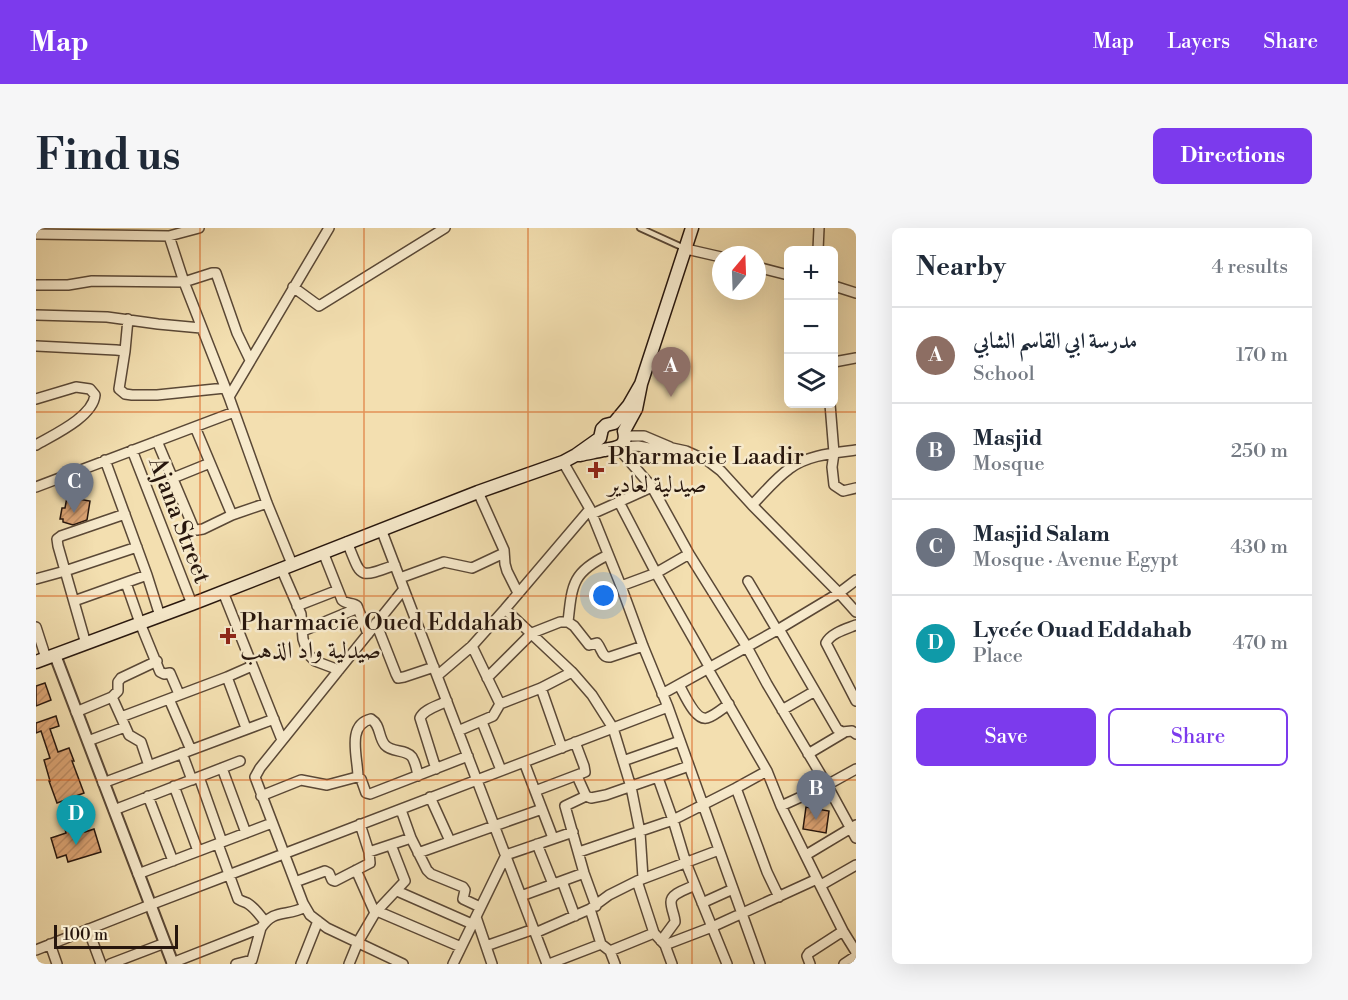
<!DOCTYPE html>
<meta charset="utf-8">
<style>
body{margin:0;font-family:"Libre Bodoni",Amiri,serif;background:#f6f6f7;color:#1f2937}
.controls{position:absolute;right:18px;top:18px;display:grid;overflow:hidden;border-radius:9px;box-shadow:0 6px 24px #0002}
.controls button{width:54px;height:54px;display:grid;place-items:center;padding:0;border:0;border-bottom:2px solid #e0e1e3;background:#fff;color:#1f2937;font:30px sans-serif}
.compass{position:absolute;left:676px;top:18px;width:54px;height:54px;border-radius:50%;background:#fff;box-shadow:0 6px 24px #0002;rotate:19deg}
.scale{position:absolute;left:18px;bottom:15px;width:124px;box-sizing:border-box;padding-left:6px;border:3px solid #27160d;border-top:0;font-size:16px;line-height:21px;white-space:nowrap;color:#27160d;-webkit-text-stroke:4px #f7eacc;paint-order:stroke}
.you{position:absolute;left:568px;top:368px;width:21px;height:21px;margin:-15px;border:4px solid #fff;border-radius:50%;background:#1a73e8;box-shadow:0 0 0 9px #1a73e833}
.badge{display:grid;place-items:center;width:39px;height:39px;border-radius:50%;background:#7c3aed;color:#fff;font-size:20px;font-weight:700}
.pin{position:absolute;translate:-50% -50px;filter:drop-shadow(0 2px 3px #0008)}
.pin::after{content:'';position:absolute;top:32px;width:21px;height:18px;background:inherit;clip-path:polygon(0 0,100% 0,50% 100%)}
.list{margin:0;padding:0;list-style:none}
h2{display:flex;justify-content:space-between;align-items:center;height:78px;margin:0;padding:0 24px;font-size:26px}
h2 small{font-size:20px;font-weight:400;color:#747a83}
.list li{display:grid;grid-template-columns:39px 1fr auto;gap:18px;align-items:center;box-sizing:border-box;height:96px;padding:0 24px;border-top:2px solid #e0e1e3}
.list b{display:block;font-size:22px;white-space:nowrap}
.list p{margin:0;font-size:20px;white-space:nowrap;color:#747a83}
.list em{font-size:20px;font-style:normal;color:#747a83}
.actions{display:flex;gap:12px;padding:18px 24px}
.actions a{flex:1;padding:14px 0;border:2px solid #7c3aed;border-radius:9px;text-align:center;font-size:21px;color:#7c3aed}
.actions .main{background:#7c3aed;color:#fff}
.icon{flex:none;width:33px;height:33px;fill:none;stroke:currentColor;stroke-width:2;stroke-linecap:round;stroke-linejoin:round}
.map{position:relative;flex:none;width:820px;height:736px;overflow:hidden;border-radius:9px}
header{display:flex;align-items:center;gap:36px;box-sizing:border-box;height:84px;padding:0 30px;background:#7c3aed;color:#fff}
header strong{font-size:28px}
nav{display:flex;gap:33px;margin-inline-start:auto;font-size:21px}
.intro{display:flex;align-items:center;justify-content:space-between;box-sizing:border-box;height:144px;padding:0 36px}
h1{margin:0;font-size:42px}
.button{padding:15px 27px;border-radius:9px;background:#7c3aed;color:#fff;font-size:21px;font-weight:700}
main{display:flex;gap:36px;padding:0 36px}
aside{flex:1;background:#fff;border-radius:9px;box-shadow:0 6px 24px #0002}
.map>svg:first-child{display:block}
</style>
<header>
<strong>Map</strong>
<nav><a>Map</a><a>Layers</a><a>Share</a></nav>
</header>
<div class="intro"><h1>Find us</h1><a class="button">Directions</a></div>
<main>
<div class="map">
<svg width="820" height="736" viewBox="0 0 820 736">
<defs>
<pattern id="building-hatch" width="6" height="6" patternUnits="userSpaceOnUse" patternTransform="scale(1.5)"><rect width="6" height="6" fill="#dca474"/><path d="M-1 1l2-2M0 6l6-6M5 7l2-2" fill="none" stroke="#bd8c63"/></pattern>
</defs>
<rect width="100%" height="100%" fill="#f3dfb0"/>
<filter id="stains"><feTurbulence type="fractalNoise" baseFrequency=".00333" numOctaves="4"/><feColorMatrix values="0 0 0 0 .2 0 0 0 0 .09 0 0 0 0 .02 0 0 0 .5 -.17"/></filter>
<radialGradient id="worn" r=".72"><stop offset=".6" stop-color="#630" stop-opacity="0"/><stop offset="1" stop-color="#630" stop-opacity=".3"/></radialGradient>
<!-- building -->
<path fill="url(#building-hatch)" stroke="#27160d" stroke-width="1.5" d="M31 269 54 273 51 292 37 297 27 294V291H24L26 280H29Z
M9 455 15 472 0 478V458Z
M20 488 23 498 14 501 22 524 33 520 38 533H36L48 565 21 575 13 553H14L8 532 14 530 5 503 0 505V495Z
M770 579 793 583 790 605 767 601Z
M46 591 49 604 58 601 65 624 32 634 30 627 21 630 15 610 30 605 28 596Z"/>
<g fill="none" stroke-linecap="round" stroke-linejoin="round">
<defs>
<path id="service" d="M604 0 648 20"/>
<path id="minor" d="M0 6 133 8 163 0
M133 8 148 54 193 169 231 275 256 336
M650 21 685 29
M782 22 783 0
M721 39 752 47
M0 57H32L56 53 148 54 176 45H180L201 105 214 132
M798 58 820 65
M257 59 283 78 409 0
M0 87 71 89 122 96 165 100
M0 118 80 122 89 123 83 161 89 166 96 167H121L189 160
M89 123 92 91
M798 134 820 130
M193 169 293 0
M0 171 40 159 54 161 59 167C57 189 17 207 0 217
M794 176 798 225 796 239 798 257 807 263 820 260
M159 199 196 287
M590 208H608L634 219
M121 213 158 301 161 302 167 301 196 287 231 275
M584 219 602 218 613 220H636L650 223 672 233 685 243 716 277 803 365 820 384
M582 220 616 259 653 326 711 419 731 456 791 557 820 610
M96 222 156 376
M69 232 111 347 124 388
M527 234 554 281 585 358 607 418 632 479 724 736
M137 250 174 235
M0 259 198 184
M442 264 468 322 469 336 471 343 482 365
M583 274 620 345 674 440
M716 277C728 265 739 251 753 241 771 227 798 225 820 222
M556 286 616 259
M345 301 511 736
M311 314C326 350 321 351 359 337
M287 324 306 372C311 377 317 374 321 378L332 406
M245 340 265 386 267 411 272 426 279 433 303 442
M364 350 408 334 436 340 468 325
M0 351 29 343 101 319
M712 353 741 402
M90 355 104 395 124 444 128 446 134 445 143 466
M585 358 620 345 653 326
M187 364 246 512
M38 373 111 347
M261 378 302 362
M469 381 536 444 556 467 577 500 595 559 604 604 607 650
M532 394C536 357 536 344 572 327
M340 395 360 446 362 450 368 449 398 439
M820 397C810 401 795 405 790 415L820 473
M0 399 10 430
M743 401 801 501 806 504 816 503 820 506
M267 403 322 380
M50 416 22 318 21 311 25 308 89 286
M672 441 731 543 745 578 781 651 807 703 820 724
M401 448 436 418 469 381 554 281
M191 449 210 500
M451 450 496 405 524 394H532L538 398 553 417 561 415C566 421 566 430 574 429L607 418
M643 457C648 465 659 493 671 490 678 488 686 481 693 476
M505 460 526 520
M626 466 743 401 803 365 820 352
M76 469 85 489
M133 471 155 522
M464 476 505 460 536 444
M746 482 779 463
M40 484 76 469 82 463V454L85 450 121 433
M446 494 465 542
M422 503 457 488 464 476 436 418
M52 513 89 499
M146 525 156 552
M772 526 809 504
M587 533 644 513
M488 534 517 610
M113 538 105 514 93 507 85 489 191 449 216 438
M186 540 210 605
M400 541 384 490C388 481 402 478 411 473
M541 548 550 568
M163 549 186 614
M322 549C322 530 310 497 335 491 345 497 342 509 349 517 356 525 370 521 376 529 379 534 381 542 382 548
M622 550 637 592 650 635 691 736
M67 555 238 491
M138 558 162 623
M700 560 731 644 743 669
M499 563 549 544 548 538 539 514
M112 568 137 633
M225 568 265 552 291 557 321 549 325 551 330 565 334 566 432 528
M394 569 414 613
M745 578 791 557 820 541
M78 582 204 533
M365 582 375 610 391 642 395 646 427 659 429 662 427 671 444 679
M182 616 202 671C205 673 208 674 211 675 218 679 224 687 229 694
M501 616 517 656
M333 624 375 610
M543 624 637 592 700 560 731 543
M382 625 506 581
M770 627 820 597
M320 642 339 685
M102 646 236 595
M526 653 539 688
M601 653 618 705 629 717 636 736
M259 654 289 643 293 645 296 652 299 653 334 635 333 624 324 596
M785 657 820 637
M361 663 436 696
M485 668 548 645
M666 675 697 661
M560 678 548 645 529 578 550 568 555 570 570 567 653 538
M554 681 565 716 574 723 579 736
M341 683 425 719
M440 689 456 736
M52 701 65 736
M499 705 554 681 573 667 601 653 683 622
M625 713 639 694C639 688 635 681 635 674 635 665 652 661 659 657
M14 716 21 736
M629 717 676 699 781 651
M450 718 498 701
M0 722 114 677 632 479
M574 723 618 705
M136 735 225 700C238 680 251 689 269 679
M74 736 129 715
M200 736 216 732 225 700
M265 736 282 693
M313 736 322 714 339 685 369 653 355 617
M367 736 291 700 274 687 267 675 219 549 224 540 368 361
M417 736 470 627 537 604
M513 736 565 716
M774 736 771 728 773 725 807 703
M808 736 820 728"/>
<path id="tertiary" d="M19 427 137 736"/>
<path id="secondary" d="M544 227C552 225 560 224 568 222 581 220 592 219 588 203L600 181 605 156 656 0
M0 434 156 376 442 264 527 234 540 227 564 210 566 201 570 197 578 195 593 177 605 156"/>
</defs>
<!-- service casing -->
<use href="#service" stroke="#5a4836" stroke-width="8"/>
<!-- minor casing -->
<use href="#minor" stroke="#5a4836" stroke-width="12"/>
<!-- tertiary casing -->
<use href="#tertiary" stroke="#5a4836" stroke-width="14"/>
<!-- secondary casing -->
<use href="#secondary" stroke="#27160d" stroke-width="15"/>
<!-- service -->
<use href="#service" stroke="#f7eacc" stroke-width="4.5"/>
<!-- minor -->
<use href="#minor" stroke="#f7eacc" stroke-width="9"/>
<!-- tertiary -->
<use href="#tertiary" stroke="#f7eacc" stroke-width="10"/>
<!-- secondary -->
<use href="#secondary" stroke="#f7eacc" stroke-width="12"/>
</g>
<!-- grid -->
<path fill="none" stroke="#d5520c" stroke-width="1.5" stroke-opacity="0.55" d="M164 0V736M328 0V736M492 0V736M656 0V736M0 184H820M0 368H820M0 552H820"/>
<!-- markers -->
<g fill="#8f2418" stroke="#f7eacc" stroke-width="2">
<path d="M557 233h6v6h6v6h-6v6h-6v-6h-6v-6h6z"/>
<path d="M189 399h6v6h6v6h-6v6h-6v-6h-6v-6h6z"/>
</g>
<g text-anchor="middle" stroke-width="5" stroke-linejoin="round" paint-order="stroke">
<!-- poi labels -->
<g font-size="24" fill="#27160d" stroke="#f7eacc" text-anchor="start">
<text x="572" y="236">Pharmacie Laadir<tspan x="572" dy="28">صيدلية لعادير</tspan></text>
<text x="204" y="402">Pharmacie Oued Eddahab<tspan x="204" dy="28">صيدلية واد الذهب</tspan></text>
</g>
<!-- street labels -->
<g font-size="24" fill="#27160d" stroke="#f7eacc">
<text transform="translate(144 292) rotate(69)" y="8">Ajana Street</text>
</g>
</g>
<rect width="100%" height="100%" filter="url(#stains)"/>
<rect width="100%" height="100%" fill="url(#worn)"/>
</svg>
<div class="controls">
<button>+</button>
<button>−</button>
<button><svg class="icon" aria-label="layers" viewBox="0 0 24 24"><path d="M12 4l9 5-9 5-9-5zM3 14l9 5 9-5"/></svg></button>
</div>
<svg class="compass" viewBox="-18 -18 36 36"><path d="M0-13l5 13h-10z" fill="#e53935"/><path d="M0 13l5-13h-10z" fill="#747a83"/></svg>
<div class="scale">100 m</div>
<div class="you"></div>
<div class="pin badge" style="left:635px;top:169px;background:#8d6e63">A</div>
<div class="pin badge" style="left:780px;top:592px;background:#6b7280">B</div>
<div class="pin badge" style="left:38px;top:285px;background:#6b7280">C</div>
<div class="pin badge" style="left:40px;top:617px;background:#0f9aa8">D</div>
</div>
<aside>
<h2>Nearby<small>4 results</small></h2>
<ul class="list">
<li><span class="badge" style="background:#8d6e63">A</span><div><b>مدرسة ابي القاسم الشابي</b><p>School</p></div><em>170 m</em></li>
<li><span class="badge" style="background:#6b7280">B</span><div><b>Masjid</b><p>Mosque</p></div><em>250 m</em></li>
<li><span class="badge" style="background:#6b7280">C</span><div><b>Masjid Salam</b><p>Mosque · Avenue Egypt</p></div><em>430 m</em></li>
<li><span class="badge" style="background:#0f9aa8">D</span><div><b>Lycée Ouad Eddahab</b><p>Place</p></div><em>470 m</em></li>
</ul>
<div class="actions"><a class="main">Save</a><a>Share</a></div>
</aside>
</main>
